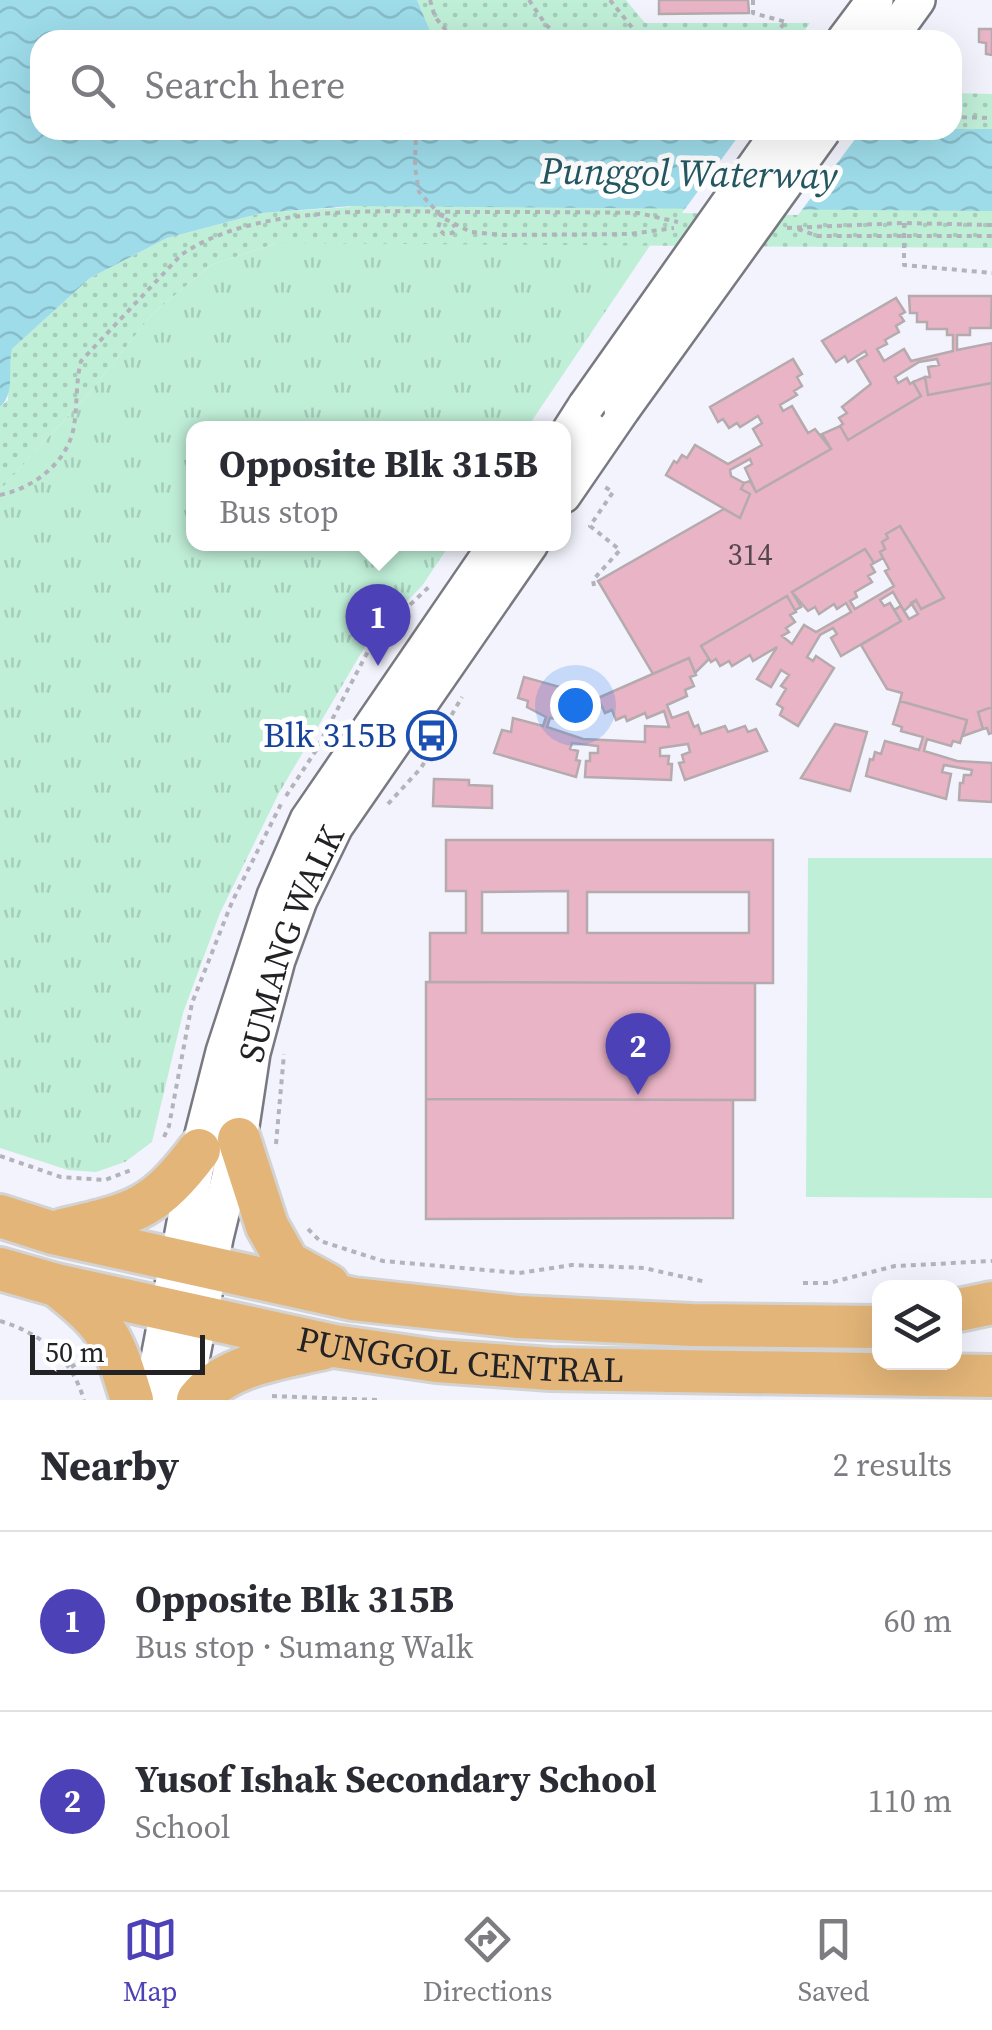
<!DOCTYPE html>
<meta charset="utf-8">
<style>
body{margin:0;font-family:"Source Serif 4",serif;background:#f2f2f3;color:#2b2b33}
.controls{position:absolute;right:30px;bottom:30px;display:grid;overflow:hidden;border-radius:20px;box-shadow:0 10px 40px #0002}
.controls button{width:90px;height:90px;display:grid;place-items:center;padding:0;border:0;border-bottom:2px solid #e1e1e2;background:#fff;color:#2b2b33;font:50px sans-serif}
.scale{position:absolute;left:30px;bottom:25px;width:175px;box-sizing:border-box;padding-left:10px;border:5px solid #222225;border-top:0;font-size:28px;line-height:35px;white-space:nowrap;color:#222225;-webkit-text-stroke:8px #fff;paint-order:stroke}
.you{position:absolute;left:575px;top:705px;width:35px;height:35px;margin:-25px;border:8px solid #fff;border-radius:50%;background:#1a73e8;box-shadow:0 0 0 15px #1a73e833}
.badge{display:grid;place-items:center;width:65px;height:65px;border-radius:50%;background:#4d41b8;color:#fff;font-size:32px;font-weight:700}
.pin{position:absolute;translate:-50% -82px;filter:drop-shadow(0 2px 5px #0008)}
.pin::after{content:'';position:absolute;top:52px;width:35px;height:30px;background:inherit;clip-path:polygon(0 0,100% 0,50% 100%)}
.popup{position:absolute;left:186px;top:421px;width:385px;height:130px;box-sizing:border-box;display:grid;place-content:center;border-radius:20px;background:#fff;filter:drop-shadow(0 2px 8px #0005);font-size:32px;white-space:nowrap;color:#7c7c81}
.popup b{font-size:38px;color:#2b2b33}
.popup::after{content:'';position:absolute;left:50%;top:100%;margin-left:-20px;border:20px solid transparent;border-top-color:#fff}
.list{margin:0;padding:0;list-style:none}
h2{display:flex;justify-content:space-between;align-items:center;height:130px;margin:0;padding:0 40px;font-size:42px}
h2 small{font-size:32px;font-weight:400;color:#7c7c81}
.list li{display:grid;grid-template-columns:65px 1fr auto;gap:30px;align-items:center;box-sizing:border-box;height:180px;padding:0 40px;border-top:2px solid #e1e1e2}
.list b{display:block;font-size:38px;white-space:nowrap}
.list p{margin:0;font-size:32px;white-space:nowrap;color:#7c7c81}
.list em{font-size:32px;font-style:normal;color:#7c7c81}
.icon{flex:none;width:55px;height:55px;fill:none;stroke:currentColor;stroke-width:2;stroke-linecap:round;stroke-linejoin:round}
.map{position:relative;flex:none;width:992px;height:1400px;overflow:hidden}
.search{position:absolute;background:#fff;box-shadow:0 10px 40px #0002;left:30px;right:30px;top:30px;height:110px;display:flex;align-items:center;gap:25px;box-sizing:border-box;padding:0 35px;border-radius:30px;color:#7c7c81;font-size:38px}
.sheet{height:490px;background:#fff}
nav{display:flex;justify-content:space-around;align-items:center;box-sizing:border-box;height:140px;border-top:2px solid #e1e1e2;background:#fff;font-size:28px;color:#7c7c81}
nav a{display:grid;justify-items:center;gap:5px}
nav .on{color:#4d41b8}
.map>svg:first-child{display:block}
</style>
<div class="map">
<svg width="992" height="1400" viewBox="0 0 992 1400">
<defs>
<pattern id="grass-tufts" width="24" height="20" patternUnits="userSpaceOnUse" patternTransform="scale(2.5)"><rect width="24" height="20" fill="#c0efd8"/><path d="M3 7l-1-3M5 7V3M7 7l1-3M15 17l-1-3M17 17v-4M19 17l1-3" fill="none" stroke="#a5cdb9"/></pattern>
<pattern id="park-dots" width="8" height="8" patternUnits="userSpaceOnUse" patternTransform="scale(2.5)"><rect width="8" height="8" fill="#c0efd8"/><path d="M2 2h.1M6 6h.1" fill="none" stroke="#a5cdb9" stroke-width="1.8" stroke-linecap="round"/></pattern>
<pattern id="water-waves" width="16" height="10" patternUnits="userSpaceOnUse" patternTransform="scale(2.5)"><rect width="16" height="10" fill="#9edcea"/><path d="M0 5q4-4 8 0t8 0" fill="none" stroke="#88bcc9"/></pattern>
</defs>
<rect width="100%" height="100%" fill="#f3f3fd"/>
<!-- grass -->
<path fill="url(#grass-tufts)" d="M277 243 651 244 527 428H193V544H450L422 586 370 638 279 793 220 913 183 1013 152 1142 125 1162 96 1172 68 1170 0 1148V490L90 392 152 314 211 265Z"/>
<!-- park -->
<path fill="url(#park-dots)" d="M417 0H626L645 23H810L798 40H434Z
M952 93 992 94V248L277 243 211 265 152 314 90 392 0 490V407L8 400 7 364 12 349 90 278 167 238 262 213 350 207 390 130H952Z"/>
<!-- garden -->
<path fill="#c0efd8" d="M808 858H992V1198L806 1197Z"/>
<!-- water -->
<path fill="url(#water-waves)" d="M0 0H417L434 40H40V130L992 129V211L352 206 262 213 167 238 90 278 12 349C7 370 16 392 0 407Z"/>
<!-- pier -->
<path fill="#f3f3fd" d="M743 130H862L798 215 682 213Z"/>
<!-- building -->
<path fill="#e9b4c5" stroke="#b5aaad" stroke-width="2.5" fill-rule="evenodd" d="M659 0H748L749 13 659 14Z
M979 29H992V55L986 54V43L979 42Z
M909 296H992L991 328H970V335H957V350L992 343V383L928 395 925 377H930L928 367 939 365 937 359 919 362 895 377 898 383 907 378 910 384 913 382 921 396 848 440 840 426 843 424 839 418 847 413 842 407 871 384 857 361 867 355 865 351 848 362 845 356 836 362 822 341 896 298 905 312 900 315 904 321 896 326 899 332 885 340 887 344 877 349 884 361 904 349 911 361 953 351V335H947V329H927V322H917V313H910Z
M793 359 802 374 797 377 802 386 794 391 797 395 780 405 783 411 792 406 808 433 815 429 831 449 756 492 745 468 752 464 750 459 730 470 731 476 744 483 741 489 750 494 740 518 666 475 674 461 677 463 682 455 687 458 695 445 728 464 762 445 753 429 762 423 758 416 740 427 737 423 729 428 723 419 718 422 710 407Z
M925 377 928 395 992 383V707L978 712 983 729 963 736 967 720 900 701 902 693 887 689 861 645 901 621 894 610 901 606 909 619 918 614 911 603 916 600 921 609 944 598 900 526 886 534 888 538 882 542 885 549 880 552 883 558 874 563 865 549 792 592 801 607 795 610 787 596 701 646 709 659 695 673 689 658 653 674 598 581 724 509 740 518 750 494 741 489 744 483 750 481 756 492 831 449 822 434 840 426 848 440 921 396 913 382Z
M900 526 944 598 921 609 916 600 904 611 893 592 880 600 884 606 890 603 901 621 841 656 831 638 837 634 833 628 820 635 807 657 813 661 816 656 834 668 798 726 780 715 783 708 777 704 786 689 781 686 789 675 781 670 771 687 757 679 777 647 753 661 750 655 732 666 729 661 720 666 716 659 711 662 701 646 787 596 796 612 790 615 795 622 786 628 789 632 782 636 792 644 804 625 816 632 851 612 846 603 837 609 834 604 819 614 815 607 808 611 792 592 865 549 874 563 871 565 875 572 868 576 872 582 855 592 857 597 850 601 855 609 894 586 885 571 889 569 880 552 885 549 882 542 888 538 886 534Z
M689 658 696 675 690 677 694 686 685 690 687 696 667 705 672 718 688 712 694 727 698 725 701 734 725 726 728 732 745 726 748 732 756 729 767 751 685 780 679 763 684 762 682 755 690 752 688 744 660 748V756H669L668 764H672L671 780 585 777 586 761H590V753H598V746L572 743 570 749 578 751 576 760 580 761 576 777 494 753 502 730 511 732 513 718 543 726 546 717 527 707 528 701 518 698 524 677 592 696 586 718 579 716 578 722 550 718 547 727 583 739 645 742V726L669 727 664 711 647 718 645 713 627 721 625 716 616 720 612 710 605 713 598 698Z
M900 701 967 720 960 743 953 741 951 746 927 739 924 751 957 761 992 763V802L959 800 960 783H963L964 775H971L972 770 944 765 942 772 951 774 946 799 866 776 870 759 873 760 875 752 881 754 885 741 919 750 923 737 901 731 902 727 893 724Z
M992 707V733L989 734 987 728 983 729 978 712Z
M835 724 867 732 850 791 801 778Z
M434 779 469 780V785L492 786V808L433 806Z
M446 840H773V983L430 982V933H466V891H446ZM568 891V933H482V892ZM587 892H749V933H587Z
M426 982 755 983V1100L426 1099Z
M426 1099 733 1100V1218L426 1219Z"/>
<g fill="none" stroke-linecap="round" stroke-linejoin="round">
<defs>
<g id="minor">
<path d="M845 40 875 0"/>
<path d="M888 40 917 0"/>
<path d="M563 442 586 406"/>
<path d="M563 495 622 409"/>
<path d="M151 1400 199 1150 224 1052 275 896 308 820 497 544"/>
<path id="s1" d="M183 1400 215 1238 239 1139 252 1053 277 960 299 900 335 826 530 544"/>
</g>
<g id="major">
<path d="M239 1139 267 1226 288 1263 328 1285"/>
<path d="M0 1216 53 1233 353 1299 518 1317 692 1325 880 1327"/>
<path d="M63 1230C134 1213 153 1211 199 1150"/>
<path id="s2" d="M0 1269 56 1285 334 1346 437 1361 551 1369 992 1376"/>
<path d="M59 1287C110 1328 113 1338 132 1400"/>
<path d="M954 1311 992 1303"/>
<path d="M198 1400C226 1364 282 1358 324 1348"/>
</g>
</defs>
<!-- minor casing -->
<use href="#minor" stroke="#797981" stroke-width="40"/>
<!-- major casing -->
<use href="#major" stroke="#d3d3d3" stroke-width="48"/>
<!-- path -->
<path stroke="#b3b3bb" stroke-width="4" stroke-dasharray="5 5" stroke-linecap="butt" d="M430 0 435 17 454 40
M529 0 546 25 564 40
M610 0 642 40
M753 0V13L786 22 768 40
M676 40C695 35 724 31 742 40
M952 117 992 118
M443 213 438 228 444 234 452 233 456 229 453 224
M904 223V265L992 273
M787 228 904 223 992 225
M798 229 817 236H992
M0 495C31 489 65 465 73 431 78 408 75 385 81 361L181 255C253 205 376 211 460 212 519 212 579 212 638 213L678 222
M594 586 593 580 620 550 590 526 613 492 605 487
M286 796 315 752 375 638 432 584
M388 804 421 768 462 697
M164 1137 169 1126 192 1003 232 902 281 804
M276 1144 284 1054
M0 1156 61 1177 105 1180 134 1169
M308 1229 320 1241 383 1261 519 1273 572 1265 644 1268 706 1282
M803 1283H829L895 1266 992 1261
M0 1321C42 1334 71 1357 84 1400
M71 1367 83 1360
M272 1396 377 1400"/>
<!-- minor -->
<use href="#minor" stroke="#fff" stroke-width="35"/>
<!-- major -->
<use href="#major" stroke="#e3b578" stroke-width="42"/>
<defs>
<path id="minor-bridge" d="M586 406 781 130
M622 409 823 130"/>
</defs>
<!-- minor-bridge casing -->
<use href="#minor-bridge" stroke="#797981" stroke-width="40" stroke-linecap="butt"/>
<!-- path-bridge -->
<path stroke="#b3b3bb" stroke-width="4" stroke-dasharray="5 5" stroke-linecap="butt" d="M416 130 415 167 419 192 443 218 471 232 504 235 630 234 674 228"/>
<!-- minor-bridge -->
<use href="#minor-bridge" stroke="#fff" stroke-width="35"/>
</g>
<!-- icons -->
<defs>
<symbol id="bus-ring" viewBox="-11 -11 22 22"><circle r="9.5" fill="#fff" stroke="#1a4fb4" stroke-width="1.5"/><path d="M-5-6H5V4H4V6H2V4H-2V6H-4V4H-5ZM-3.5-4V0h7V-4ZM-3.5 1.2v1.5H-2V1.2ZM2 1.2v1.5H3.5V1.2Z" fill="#1a4fb4"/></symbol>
</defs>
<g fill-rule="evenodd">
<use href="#bus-ring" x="404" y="708" width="55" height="55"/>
</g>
<g text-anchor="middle" stroke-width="10" stroke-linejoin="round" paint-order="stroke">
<!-- number labels -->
<g font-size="30" fill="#54464d">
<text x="750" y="565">314</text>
</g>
<!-- transit labels -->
<g font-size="35" fill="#164399" stroke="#fff" text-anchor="end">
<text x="397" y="747">Blk 315B</text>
</g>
<!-- street labels -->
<g font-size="35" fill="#222225" stroke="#fff">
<text dy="12" stroke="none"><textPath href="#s1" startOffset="470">SUMANG WALK</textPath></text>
<text dy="12" stroke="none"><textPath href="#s2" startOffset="470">PUNGGOL CENTRAL</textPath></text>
</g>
<!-- water labels -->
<g font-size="38" font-style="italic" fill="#245862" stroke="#fff">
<text transform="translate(689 173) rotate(1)" y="13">Punggol Waterway</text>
</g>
</g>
</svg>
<div class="controls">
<button><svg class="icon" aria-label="layers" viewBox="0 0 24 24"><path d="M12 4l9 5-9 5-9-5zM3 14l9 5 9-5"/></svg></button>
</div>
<div class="scale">50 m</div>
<div class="you"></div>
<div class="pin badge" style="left:378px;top:666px">1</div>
<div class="popup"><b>Opposite Blk 315B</b>Bus stop</div>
<div class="pin badge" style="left:638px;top:1095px">2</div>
<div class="search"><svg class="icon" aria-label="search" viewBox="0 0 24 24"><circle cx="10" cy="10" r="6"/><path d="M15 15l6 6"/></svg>Search here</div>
</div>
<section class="sheet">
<h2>Nearby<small>2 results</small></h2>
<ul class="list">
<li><span class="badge">1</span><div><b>Opposite Blk 315B</b><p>Bus stop · Sumang Walk</p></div><em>60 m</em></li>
<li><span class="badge">2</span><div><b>Yusof Ishak Secondary School</b><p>School</p></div><em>110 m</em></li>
</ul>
</section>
<nav>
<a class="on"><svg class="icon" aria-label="map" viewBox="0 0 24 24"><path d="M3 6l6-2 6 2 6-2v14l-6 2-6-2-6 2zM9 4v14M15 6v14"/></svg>Map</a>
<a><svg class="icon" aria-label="directions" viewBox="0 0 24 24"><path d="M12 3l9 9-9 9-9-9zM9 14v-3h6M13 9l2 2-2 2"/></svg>Directions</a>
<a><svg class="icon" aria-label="saved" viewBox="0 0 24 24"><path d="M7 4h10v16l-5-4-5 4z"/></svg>Saved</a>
</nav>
